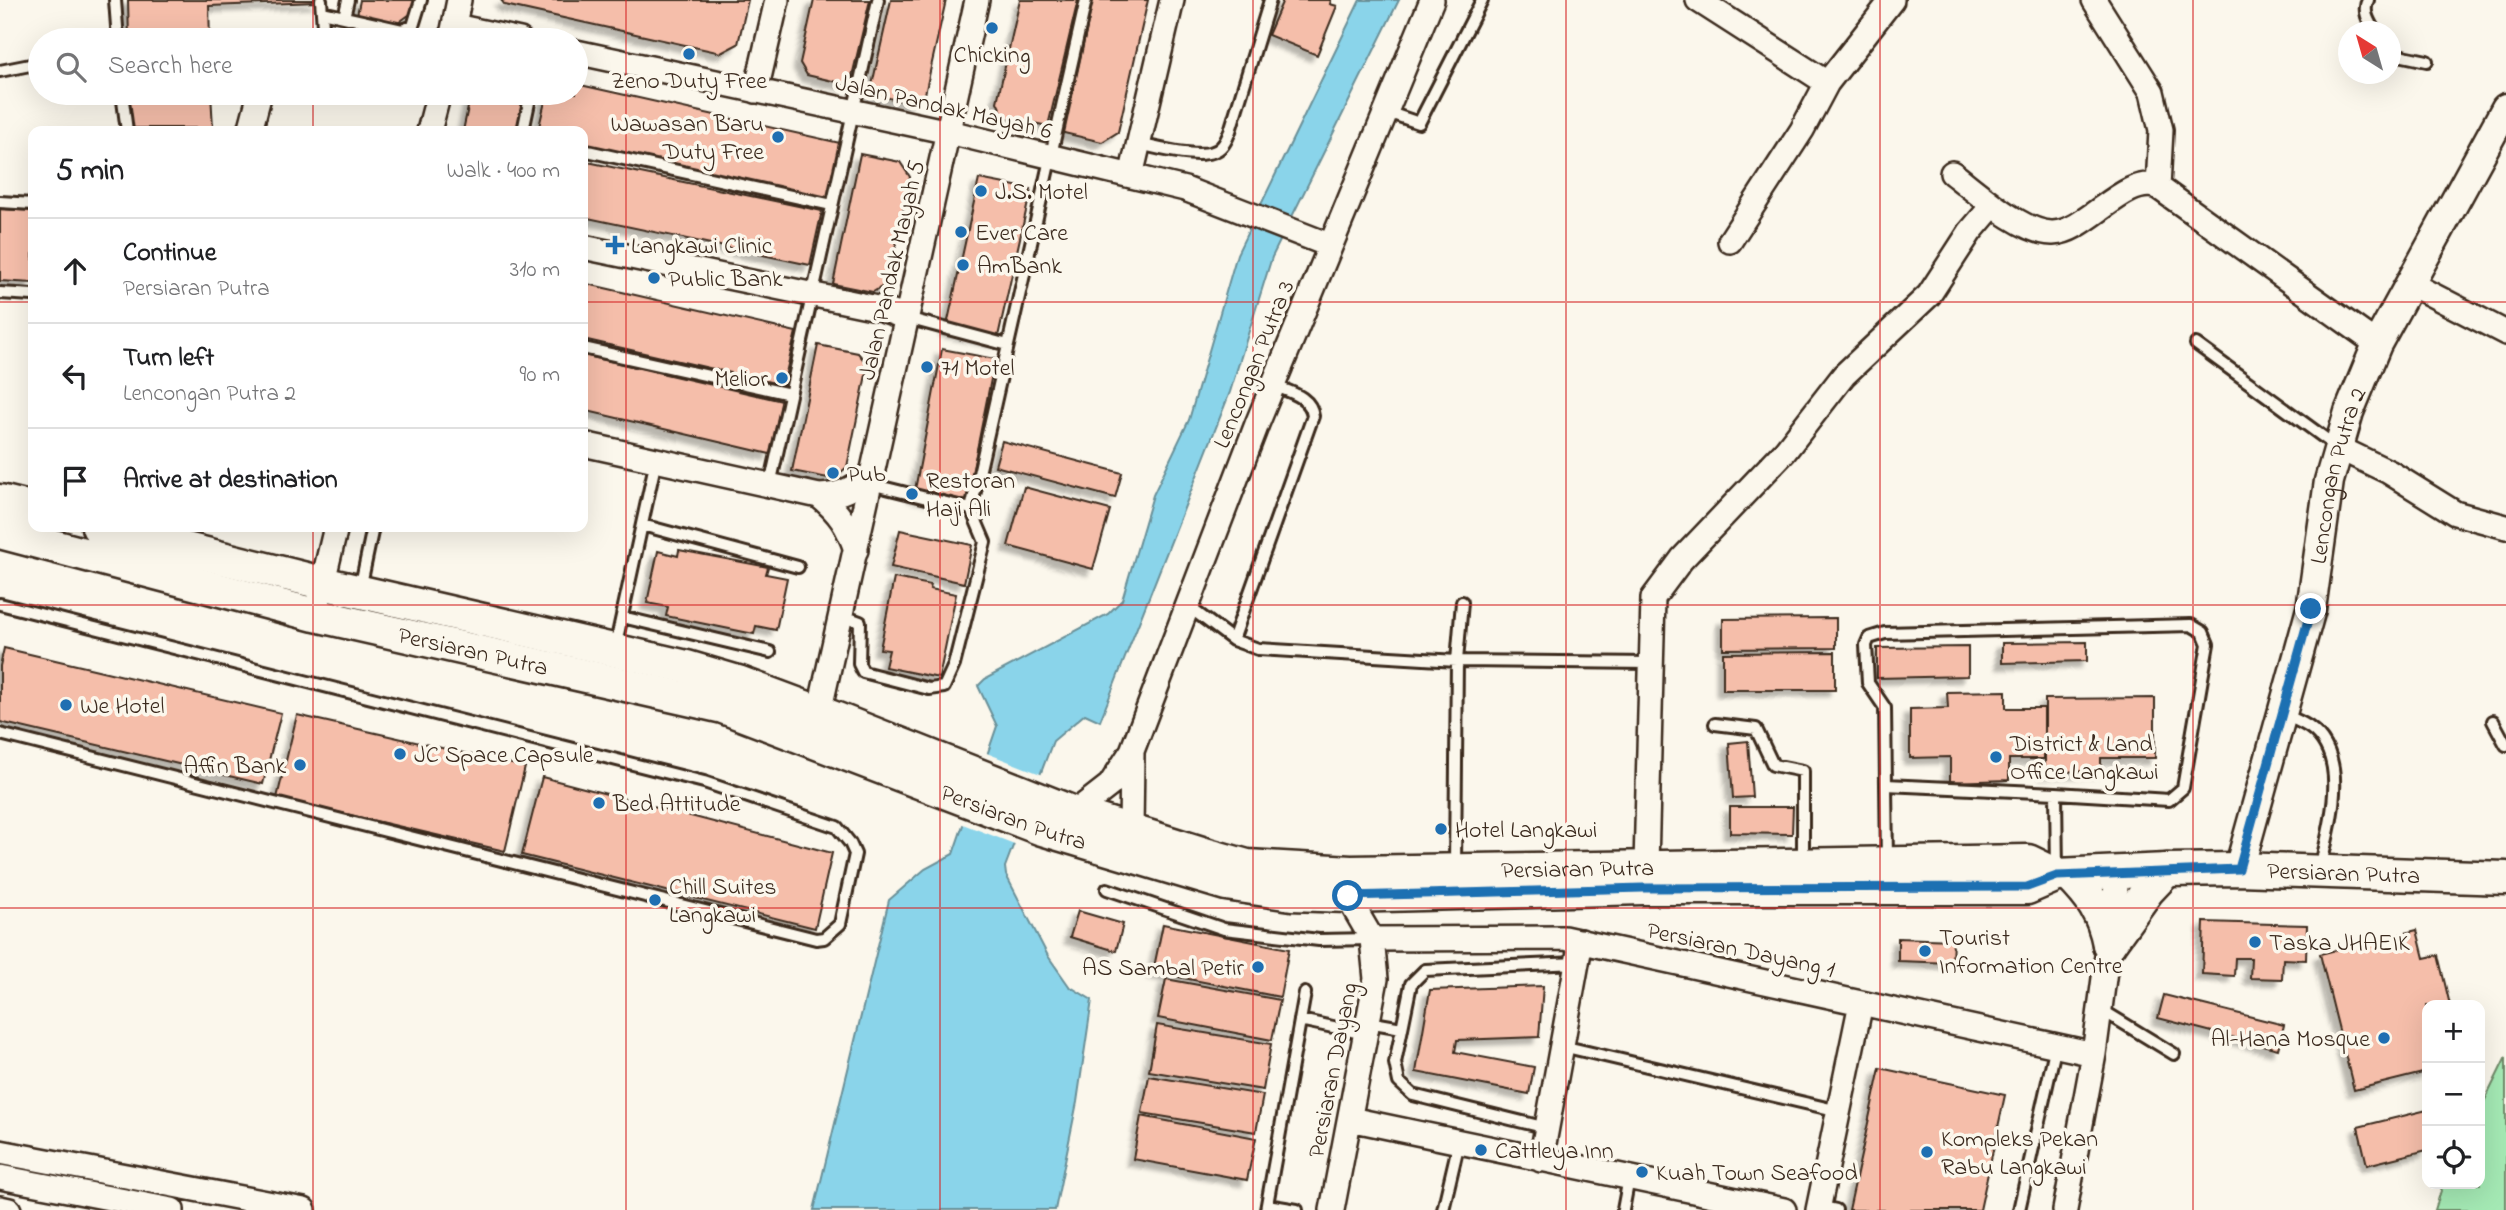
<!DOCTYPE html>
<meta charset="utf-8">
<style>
body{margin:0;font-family:"Indie Flower",sans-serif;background:#f2f2f2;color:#202124}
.controls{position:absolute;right:21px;bottom:21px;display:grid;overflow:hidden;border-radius:14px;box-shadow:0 7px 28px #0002}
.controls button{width:63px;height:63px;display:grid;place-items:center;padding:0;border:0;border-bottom:2px solid #e0e0e0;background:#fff;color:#202124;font:35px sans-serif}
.compass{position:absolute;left:2338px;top:21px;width:63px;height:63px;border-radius:50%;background:#fff;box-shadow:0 7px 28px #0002;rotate:323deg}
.stop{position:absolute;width:21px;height:21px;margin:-16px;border:5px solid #1f6fb2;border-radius:50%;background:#fff}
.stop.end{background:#1f6fb2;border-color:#fff;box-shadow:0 2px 7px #0008}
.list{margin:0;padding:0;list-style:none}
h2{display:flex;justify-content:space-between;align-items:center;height:91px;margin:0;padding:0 28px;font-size:30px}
h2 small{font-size:23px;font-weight:400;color:#757577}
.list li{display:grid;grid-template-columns:46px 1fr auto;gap:21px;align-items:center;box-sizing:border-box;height:105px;padding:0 28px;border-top:2px solid #e0e0e0}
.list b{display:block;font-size:26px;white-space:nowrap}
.list p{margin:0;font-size:23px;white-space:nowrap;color:#757577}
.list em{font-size:23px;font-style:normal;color:#757577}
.icon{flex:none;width:38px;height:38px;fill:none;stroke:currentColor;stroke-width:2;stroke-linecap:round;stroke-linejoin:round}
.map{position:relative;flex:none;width:2506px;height:1210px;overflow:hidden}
.search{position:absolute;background:#fff;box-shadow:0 7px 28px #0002;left:28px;top:28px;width:560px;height:77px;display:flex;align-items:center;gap:18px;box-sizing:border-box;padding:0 24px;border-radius:38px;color:#757577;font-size:26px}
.panel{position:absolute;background:#fff;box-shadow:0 7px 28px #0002;left:28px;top:126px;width:560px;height:406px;border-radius:14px}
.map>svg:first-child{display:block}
</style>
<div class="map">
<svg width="2506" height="1210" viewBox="0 0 2506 1210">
<defs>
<filter id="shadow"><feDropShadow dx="-6" dy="6" stdDeviation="2" flood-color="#0004"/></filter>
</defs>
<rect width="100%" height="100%" fill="#fbf7ec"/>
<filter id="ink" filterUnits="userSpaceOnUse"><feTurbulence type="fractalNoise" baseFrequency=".0143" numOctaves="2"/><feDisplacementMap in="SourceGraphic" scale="14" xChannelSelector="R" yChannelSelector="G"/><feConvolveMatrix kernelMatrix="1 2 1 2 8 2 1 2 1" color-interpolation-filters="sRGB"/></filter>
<g filter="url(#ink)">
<!-- green -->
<path fill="#a4e9b4" stroke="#708a69" stroke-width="2" d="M2506 1057V1210H2435L2443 1184H2480V1110Z"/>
<!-- water -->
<path fill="#8ad4ea" stroke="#6a9098" stroke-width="2" d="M1360 0H1399L1272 257 1230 392 1100 721 1085 714 1053 741 1005 867 1006 875 1048 956 1069 986 1092 1000 1077 1102 1055 1210H814L889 900 925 869 953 854 997 726 978 686 985 679 1108 614 1122 600 1153 495 1189 420 1237 254Z"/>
<!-- pier -->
<path fill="#fbf7ec" d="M984 752 1043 775 1017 845 960 823Z"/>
<!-- building -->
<path fill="#f5beaa" stroke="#3b2a1e" stroke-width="2" filter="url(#shadow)" d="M128 0H316L317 2 209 6 210 40H129Z
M360 0H416L413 12 398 23 357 15Z
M501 0H748L738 44 721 53 505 5Z
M814 0H870L850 85 807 75 800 63Z
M891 0H946L925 94 912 103 870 94Z
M1020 0H1078L1048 126 1004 117 997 102Z
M1093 0H1148L1118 132 1102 142 1064 133Z
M1283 0H1331L1330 4 1337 6 1317 55 1268 35Z
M576 84 840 143 827 201 583 147V131H538L547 93H576Z
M129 93H211L213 128H129Z
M471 93H527L519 131H463Z
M860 154 900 162 910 177 888 283 873 292 833 284Z
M583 161 822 211 810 265 583 217Z
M979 179 1031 189 997 341 946 330Z
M0 209 33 211V283L0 281Z
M583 283 796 332 783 385 583 339Z
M818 345 858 353 868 365 847 467 833 479 792 471Z
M942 349 995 359 966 505 914 495Z
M583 355 782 401 770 454 583 410Z
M1002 441 1122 473 1115 498 995 466Z
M1024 487 1110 510 1093 569 1008 546Z
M900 530 972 545 964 583 891 567Z
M679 550 768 567 766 574 787 578 776 630 756 626 754 634 666 616 668 607 647 603 658 551 678 556Z
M894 578 931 585 930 589 956 594 939 678 885 667 889 650 880 649Z
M1836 618V648L1723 649V619Z
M2087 642V661L2002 663V643Z
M1968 647V676L1877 678V648Z
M4 648 281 713 263 784 0 722V666Z
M1835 652V690H1723V653Z
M2006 691V708H2044V759H2009V780L1950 782V757L1910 758V709L1948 708 1947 692Z
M2155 698V758H2101V771L2045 772V699Z
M297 715 525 767 505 851 277 798Z
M1748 741 1752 797 1733 798 1729 743Z
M542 777 832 853 815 928 522 855Z
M1730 807H1793L1792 834 1730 833Z
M1078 911 1123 924 1116 951 1070 937Z
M2204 922 2307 925 2306 960 2283 959 2282 979 2250 978 2251 958H2235L2234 976 2202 974Z
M1163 924 1289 949 1280 997 1153 972Z
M2417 930 2424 958 2438 955 2450 1005H2427V1072L2354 1090 2320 954Z
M1898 938 1953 940 1952 963 1898 961Z
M1166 979 1280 1000 1272 1040 1158 1018Z
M1543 986 1539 1037 1457 1040 1455 1052 1534 1067 1529 1094 1416 1072 1430 990Z
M2164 995 2284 1025 2278 1049 2158 1018Z
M1157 1025 1271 1044 1263 1090 1149 1071Z
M1880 1068 2005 1095 1980 1210H1849Z
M1149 1076 1263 1095 1256 1132 1142 1113Z
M2427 1110V1150L2367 1165 2358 1127Z
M1141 1116 1256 1138 1247 1180 1133 1159Z"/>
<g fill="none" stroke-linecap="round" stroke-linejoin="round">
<defs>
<path id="service" d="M115 0 118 40
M321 0 324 40
M2368 0C2362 11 2369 22 2375 32
M322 12 402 30 413 26 421 0
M344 17 348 0
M2390 49 2394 54 2427 61
M0 71 40 63
M122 93 127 131
M1384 111 1419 123 1482 0
M523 131 531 93
M1139 144C1158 148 1209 163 1222 146 1226 142 1228 136 1230 131L1270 0
M583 150 832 205
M0 202 33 204
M0 293 33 295
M907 318 1008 345
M2196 344 2337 447
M583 348 790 394
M870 484 971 509
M770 485 878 0
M642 525 798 567
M360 589 373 527
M0 604 704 782 837 827 850 843 855 854 840 924 824 938 816 939 0 734
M1189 607 1233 640 1258 649 1457 661 1650 663
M841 615 860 622 859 664 863 672 929 689 944 687 954 665 985 542 971 509 1086 0
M622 617 770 652
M1233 640 1313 416C1311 396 1289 392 1273 385
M615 648 656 460
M2284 715C2292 718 2301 722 2309 727 2352 757 2329 827 2320 869
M2493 721 2506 745
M1715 724 1756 729 1773 765 1803 771V862
M1886 785 2056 793
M1887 861 1885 708 1868 683 1866 645 1869 638 1885 633 2191 625 2203 632 2208 644 2183 788 2169 800 2056 793 2057 872
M1455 866 1457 661 1462 602
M1107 889 1224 929 1319 940 1372 939
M2100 1009 2174 1054
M1300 1020 1366 1034
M1368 1022 1402 1028
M1562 1046 1839 1111
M1547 1128 1413 1095 1399 1082 1395 1063 1411 984 1425 970 1577 963
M1267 1205 1297 1210
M1818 1206 1836 1210
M1266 1210 1305 993
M1443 1210 1459 1142
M1623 1210 1629 1178
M2019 1210 2056 1045"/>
<path id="minor" d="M1698 0 1827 83
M2094 0 2152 92 2161 130 2158 187
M455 26 520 40
M451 40 459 0
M576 52 949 132 1185 189 1329 245
M756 91 777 0
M250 131 260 93
M429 131 439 93
M1952 173C1976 191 2023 234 2053 233 2087 232 2126 174 2158 187L2377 344
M1131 176 1172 0
M1730 241 1802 130 1827 83 1892 0
M583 247 882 309 907 318
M2411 284 2506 333
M583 444 819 496C843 495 855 488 873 472
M2337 447 2389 472 2455 513 2506 527
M819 496C839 512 848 526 856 550
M319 598 336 527
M819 713 977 0
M1074 813 1110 785 1132 751 1257 424 1432 0
M1131 831 1132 754
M1646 865 1653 598 1682 559 1785 451 1844 375 1929 295 1970 232 1993 205
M1372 939 1564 938 2094 1054
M1350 1119 1784 1210
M0 1152 304 1210
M1541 1160 1581 941
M0 1177 172 1210
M0 1208 9 1210
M1332 1210 1376 979 1372 939 1347 896
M1818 1210 1861 1003
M2065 1210 2094 1054 2118 872"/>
<g id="tertiary">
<path id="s1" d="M2239 869 2311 609 2329 481 2349 412 2377 344 2506 108"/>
</g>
<g id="secondary">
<path d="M0 501 33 509"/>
<path id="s2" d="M98 527 322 583 687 667 738 682 837 719 1074 813 1208 855 1247 866 1351 872 2028 861 2057 875"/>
<path id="s3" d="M0 532 315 615 723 707 1042 829 1226 884 1292 894 1347 896 1643 888H2027L2057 875 2167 870 2239 869 2506 878"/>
<path d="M2069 875C2091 897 2103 913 2109 944"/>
<path d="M2109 944 2148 890 2167 870"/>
</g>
</defs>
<!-- service casing -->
<use href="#service" stroke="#3b2a1e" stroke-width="16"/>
<!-- minor casing -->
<use href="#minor" stroke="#3b2a1e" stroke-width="28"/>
<!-- tertiary casing -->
<use href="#tertiary" stroke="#3b2a1e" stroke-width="33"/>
<!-- secondary casing -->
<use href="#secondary" stroke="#3b2a1e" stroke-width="37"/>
<!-- service -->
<use href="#service" stroke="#fbf7ec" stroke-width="10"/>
<!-- minor -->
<use href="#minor" stroke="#fbf7ec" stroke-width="23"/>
<!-- tertiary -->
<use href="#tertiary" stroke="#fbf7ec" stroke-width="28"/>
<!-- secondary -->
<use href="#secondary" stroke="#fbf7ec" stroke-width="32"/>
</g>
</g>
<g fill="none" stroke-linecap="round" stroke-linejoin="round" filter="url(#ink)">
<!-- route -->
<path stroke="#1f6fb2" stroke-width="9" d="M1348 896 1643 888 2027 887 2057 876 2239 869 2311 609"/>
</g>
<!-- grid -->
<path fill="none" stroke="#d62828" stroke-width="2" stroke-opacity="0.55" d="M313 0V40M626 0V1210M940 0V1210M1253 0V1210M1566 0V1210M1880 0V1210M2193 0V1210M313 93V131M0 302H33M583 302H2506M313 527V1210M0 605H2506M0 908H2506"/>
<!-- markers -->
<g fill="#1f6fb2" stroke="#fbf7ec" stroke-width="2.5">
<circle cx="992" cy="28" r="7"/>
<circle cx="689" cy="54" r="7"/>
<circle cx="778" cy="137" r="7"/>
<circle cx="981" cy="191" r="7"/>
<circle cx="961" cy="232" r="7"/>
<path d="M611.5 234.5h7v7h7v7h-7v7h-7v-7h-7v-7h7z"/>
<circle cx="963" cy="265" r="7"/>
<circle cx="654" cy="278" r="7"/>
<circle cx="927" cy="367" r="7"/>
<circle cx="782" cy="378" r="7"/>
<circle cx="833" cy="473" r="7"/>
<circle cx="912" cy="494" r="7"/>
<circle cx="66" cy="705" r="7"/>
<circle cx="400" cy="754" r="7"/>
<circle cx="1996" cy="757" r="7"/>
<circle cx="300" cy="765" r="7"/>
<circle cx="599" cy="803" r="7"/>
<circle cx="1441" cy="829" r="7"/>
<circle cx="655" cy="900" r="7"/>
<circle cx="2255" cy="942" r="7"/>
<circle cx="1925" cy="951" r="7"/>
<circle cx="1258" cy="967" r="7"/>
<circle cx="2384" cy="1038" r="7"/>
<circle cx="1481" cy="1150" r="7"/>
<circle cx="1927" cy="1152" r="7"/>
<circle cx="1642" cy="1172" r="7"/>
</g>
<g text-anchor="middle" stroke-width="7" stroke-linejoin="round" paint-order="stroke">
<!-- poi labels -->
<g font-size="24" fill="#3b2a1e" stroke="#fbf7ec" text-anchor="start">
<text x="992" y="62" text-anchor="middle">Chicking</text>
<text x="689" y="88" text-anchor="middle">Zeno Duty Free</text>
<text x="764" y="131" text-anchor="end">Wawasan Baru<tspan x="764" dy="28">Duty Free</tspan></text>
<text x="995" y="199">J.S. Motel</text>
<text x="975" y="240">Ever Care</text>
<text x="631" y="253">Langkawi Clinic</text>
<text x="977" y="273">AmBank</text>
<text x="668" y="286">Public Bank</text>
<text x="941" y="375">71 Motel</text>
<text x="768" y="386" text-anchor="end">Melior</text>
<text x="847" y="481">Pub</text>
<text x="926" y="488">Restoran<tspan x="926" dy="28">Haji Ali</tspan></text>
<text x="80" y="713">We Hotel</text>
<text x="2010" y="751">District &amp; Land<tspan x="2010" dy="28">Office Langkawi</tspan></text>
<text x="414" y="762">JC Space Capsule</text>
<text x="286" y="773" text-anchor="end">Affin Bank</text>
<text x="613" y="811">Bed Attitude</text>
<text x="1455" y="837">Hotel Langkawi</text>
<text x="669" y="894">Chill Suites<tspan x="669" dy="28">Langkawi</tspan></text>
<text x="1939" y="945">Tourist<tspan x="1939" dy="28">Information Centre</tspan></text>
<text x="2269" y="950">Taska JHAEIK</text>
<text x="1244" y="975" text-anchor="end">AS Sambal Petir</text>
<text x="2370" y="1046" text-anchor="end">Al-Hana Mosque</text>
<text x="1941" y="1146">Kompleks Pekan<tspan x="1941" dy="28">Rabu Langkawi</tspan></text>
<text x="1495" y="1158">Cattleya Inn</text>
<text x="1656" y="1180">Kuah Town Seafood</text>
</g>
<!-- street labels -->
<g font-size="24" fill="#3b2a1e" stroke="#fbf7ec">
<text transform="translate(944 106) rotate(13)" y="8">Jalan Pandak Mayah 6</text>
<text transform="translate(891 270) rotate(-77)" y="8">Jalan Pandak Mayah 5</text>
<text transform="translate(1253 364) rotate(-68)" y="8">Lencongan Putra 3</text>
<text dy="8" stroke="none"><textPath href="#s1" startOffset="406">Lencongan Putra 2</textPath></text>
<text dy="8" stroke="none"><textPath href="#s3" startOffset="488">Persiaran Putra</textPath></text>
<text dy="8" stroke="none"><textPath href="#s3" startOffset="1055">Persiaran Putra</textPath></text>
<text dy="8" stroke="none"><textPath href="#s2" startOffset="1531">Persiaran Putra</textPath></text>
<text dy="8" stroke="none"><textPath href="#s3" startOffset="2399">Persiaran Putra</textPath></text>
<text transform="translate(1741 949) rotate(12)" y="8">Persiaran Dayang 1</text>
<text transform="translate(1332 1070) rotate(-79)" y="8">Persiaran Dayang</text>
</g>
</g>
</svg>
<div class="controls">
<button>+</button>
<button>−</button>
<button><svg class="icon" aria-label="locate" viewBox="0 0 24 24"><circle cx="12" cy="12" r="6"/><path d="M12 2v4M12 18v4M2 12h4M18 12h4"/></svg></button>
</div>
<svg class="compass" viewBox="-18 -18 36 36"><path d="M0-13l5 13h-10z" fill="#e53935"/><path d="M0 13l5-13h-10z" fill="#757577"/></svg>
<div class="stop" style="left:1348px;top:896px"></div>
<div class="stop end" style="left:2311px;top:609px"></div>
<div class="search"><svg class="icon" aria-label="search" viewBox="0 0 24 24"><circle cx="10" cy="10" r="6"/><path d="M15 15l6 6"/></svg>Search here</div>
<section class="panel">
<h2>5 min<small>Walk · 400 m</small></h2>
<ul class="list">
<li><svg class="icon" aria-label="ahead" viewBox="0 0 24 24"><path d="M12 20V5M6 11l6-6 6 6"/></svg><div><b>Continue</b><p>Persiaran Putra</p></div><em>310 m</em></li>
<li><svg class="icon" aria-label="left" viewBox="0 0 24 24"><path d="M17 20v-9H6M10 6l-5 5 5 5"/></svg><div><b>Turn left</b><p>Lencongan Putra 2</p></div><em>90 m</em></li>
<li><svg class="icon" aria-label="arrive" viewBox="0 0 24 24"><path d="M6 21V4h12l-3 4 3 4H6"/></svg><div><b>Arrive at destination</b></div></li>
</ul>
</section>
</div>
